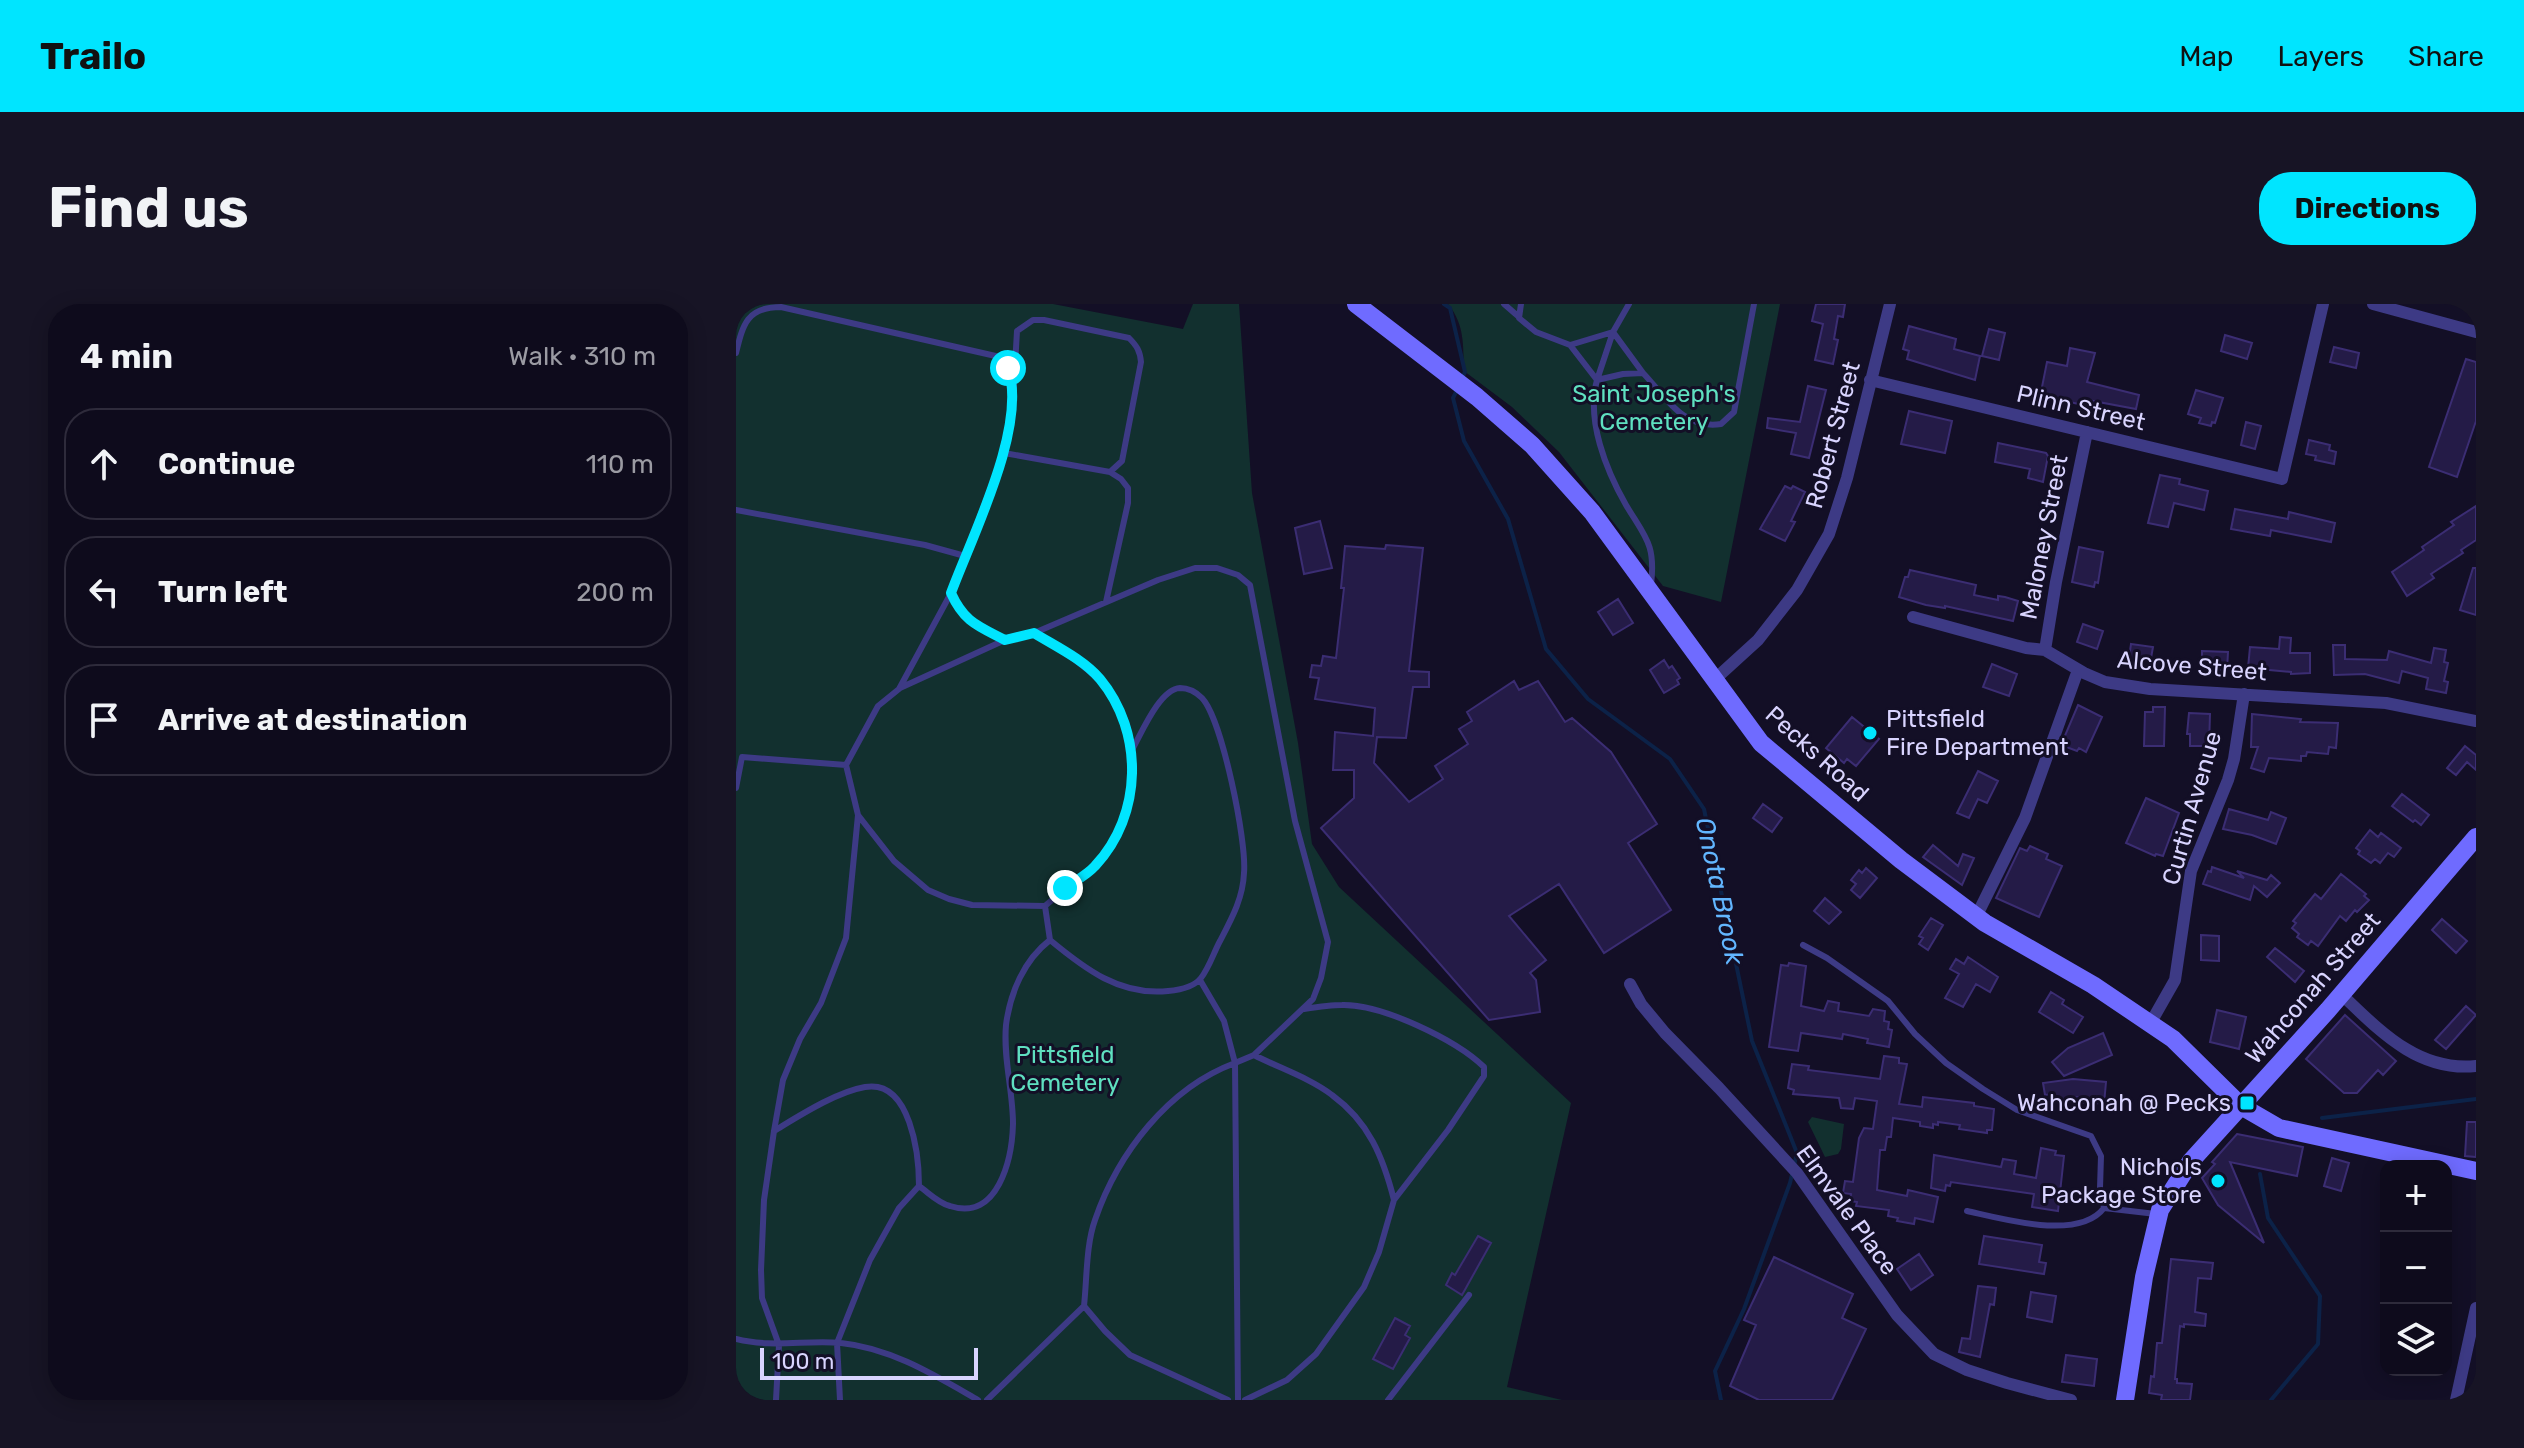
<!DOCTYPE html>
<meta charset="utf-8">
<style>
body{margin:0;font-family:Rubik,sans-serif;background:#171425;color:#f1f3f6}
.controls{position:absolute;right:24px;bottom:24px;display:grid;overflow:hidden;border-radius:16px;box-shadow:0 4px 20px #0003}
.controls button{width:72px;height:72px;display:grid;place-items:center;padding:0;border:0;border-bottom:2px solid #2e2b3b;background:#0e0b1c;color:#f1f3f6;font:40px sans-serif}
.scale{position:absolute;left:24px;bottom:20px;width:218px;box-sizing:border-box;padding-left:8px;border:4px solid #d9d4ff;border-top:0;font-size:22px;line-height:28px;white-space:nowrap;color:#d9d4ff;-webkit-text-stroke:6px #130f26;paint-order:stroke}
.stop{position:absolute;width:24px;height:24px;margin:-18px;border:6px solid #00e5ff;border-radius:50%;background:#fff}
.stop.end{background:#00e5ff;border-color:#fff;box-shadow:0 2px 8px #0008}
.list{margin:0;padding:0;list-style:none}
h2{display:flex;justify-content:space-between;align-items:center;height:104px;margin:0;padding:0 32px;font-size:34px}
h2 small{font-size:26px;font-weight:400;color:#9b9ba3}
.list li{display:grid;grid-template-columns:52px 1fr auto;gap:24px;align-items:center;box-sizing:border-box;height:112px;margin:0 16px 16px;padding:0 16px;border:2px solid #2e2b3b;border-radius:32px}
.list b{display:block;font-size:30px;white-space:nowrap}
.list em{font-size:26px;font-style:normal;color:#9b9ba3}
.icon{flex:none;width:44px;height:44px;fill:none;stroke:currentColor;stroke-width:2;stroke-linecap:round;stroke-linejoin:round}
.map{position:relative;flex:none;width:1740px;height:1096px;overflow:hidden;border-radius:32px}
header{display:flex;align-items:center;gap:48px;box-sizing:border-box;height:112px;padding:0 40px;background:#00e5ff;color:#111}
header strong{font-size:38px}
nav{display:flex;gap:44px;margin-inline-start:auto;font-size:28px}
.intro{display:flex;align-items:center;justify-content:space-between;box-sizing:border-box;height:192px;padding:0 48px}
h1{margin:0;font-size:56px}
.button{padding:20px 36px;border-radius:32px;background:#00e5ff;color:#111;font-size:28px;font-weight:700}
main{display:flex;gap:48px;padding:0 48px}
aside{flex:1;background:#0e0b1c;border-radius:32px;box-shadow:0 4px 20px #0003}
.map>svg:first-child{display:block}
</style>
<header>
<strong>Trailo</strong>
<nav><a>Map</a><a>Layers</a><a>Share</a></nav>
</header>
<div class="intro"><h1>Find us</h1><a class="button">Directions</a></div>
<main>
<aside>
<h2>4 min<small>Walk · 310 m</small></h2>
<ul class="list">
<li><svg class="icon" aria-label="ahead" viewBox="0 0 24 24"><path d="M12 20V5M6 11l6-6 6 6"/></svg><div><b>Continue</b></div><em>110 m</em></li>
<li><svg class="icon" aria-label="left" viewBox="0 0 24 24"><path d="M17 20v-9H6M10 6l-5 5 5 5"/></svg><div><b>Turn left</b></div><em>200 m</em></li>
<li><svg class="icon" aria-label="arrive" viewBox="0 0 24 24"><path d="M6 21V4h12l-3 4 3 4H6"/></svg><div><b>Arrive at destination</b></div></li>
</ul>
</aside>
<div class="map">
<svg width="1740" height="1096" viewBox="0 0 1740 1096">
<rect width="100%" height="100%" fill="#130f26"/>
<!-- green -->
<path fill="#12302f" d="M0 0H317L447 25 457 0H503L516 189 562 439 576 540 603 583 835 799 771 1083 826 1096H0Z
M712 0H1044L985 298 927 282 823 148 776 103 728 67C727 41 729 21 712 0Z
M1076 813 1108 820 1105 845 1102 850 1089 853 1072 818Z"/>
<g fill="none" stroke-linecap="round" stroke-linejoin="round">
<!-- stream -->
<path stroke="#0c2248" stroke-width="4" d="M708 0 714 4 729 68 725 76
M722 84 717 94 728 137 772 215 810 345 852 395 934 455 968 505 1016 737 1061 849 1054 879 1008 1005 979 1067 985 1096
M1586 814 1740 795
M1524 870 1532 914 1584 992 1582 1040 1535 1096"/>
</g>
<!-- building -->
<path fill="#241b47" stroke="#3b2d73" stroke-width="2" d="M1080 0H1109L1107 13 1102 12 1098 35 1102 36 1097 60 1079 56 1087 20 1076 17Z
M1173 22 1220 35 1218 45 1244 52 1239 76 1171 55 1173 47 1167 45Z
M1253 25 1269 29 1263 56 1246 52Z
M1489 31 1516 39 1511 55 1485 47Z
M1598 43 1623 49 1620 64 1594 58Z
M1334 44 1359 49 1351 78 1403 91 1400 105 1357 97 1356 103 1307 92 1308 88H1305L1311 58 1331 62Z
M1730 55 1740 58V117L1721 173 1693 163Z
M1072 82 1090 86 1073 154 1055 150 1060 129 1031 124 1032 114 1064 118Z
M1460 86 1487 94 1479 119 1476 118 1475 122 1463 119 1465 114 1452 110Z
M1173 107 1216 117 1209 149 1165 140Z
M1510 118 1525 122 1519 145 1505 141Z
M1573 136 1594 141 1593 146 1600 148 1598 160 1579 156 1580 152 1570 150Z
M1262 139 1310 149 1312 152 1307 178 1292 174 1294 165 1259 158Z
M1424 171 1444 175 1443 180 1472 187 1468 206 1438 199 1432 223 1412 219Z
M1049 182 1055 185 1057 182 1069 188 1055 217 1059 218 1049 237 1024 225Z
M1740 202V236L1725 246 1727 249 1695 270 1698 274 1671 292 1656 268 1688 246 1686 243 1718 221 1715 218Z
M1499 205 1552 215 1553 208 1599 219 1595 238 1535 226 1534 232 1495 225Z
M584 217 596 264 568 270 559 224Z
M650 241 687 244 673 367 693 368V383H677L670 434 641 433 638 459 673 498 707 475 699 462 732 440 723 425 736 417 731 408 778 377 783 386 802 377 829 418 836 414 875 448 921 520 892 539 935 606 868 649 823 580 773 612 810 656 794 669 800 676 804 708 753 716 585 524 618 494V466H597L599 428 637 432 639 404 579 395 583 374 574 373 576 361 585 362 587 352 600 354 608 284H605L609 242 649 245Z
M1343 243 1367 248 1362 279 1359 278 1358 283 1336 278Z
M1737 264H1740V311L1724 306Z
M1174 266 1240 281 1238 291 1262 296V292L1269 293 1282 297 1277 317 1209 302V304L1190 301 1163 293 1169 273H1172Z
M882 295 897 319 877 331 862 308Z
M1347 320 1367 327 1361 345 1341 338Z
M1544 333 1555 334 1554 349H1574V369L1555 370V368L1512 364 1514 343 1543 345Z
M1395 340 1417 343 1415 354 1408 353 1407 363 1392 361Z
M1597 341H1609V355L1651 356 1653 347 1695 359 1698 344 1710 346 1708 358 1712 359 1708 377 1712 378 1710 389 1690 385 1692 374 1666 367 1663 379 1629 370 1598 371Z
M1466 347 1492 348 1491 366 1466 365Z
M928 356 933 364 936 362 944 374 941 376 943 380 928 389 914 366Z
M1256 360 1281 370 1273 392 1247 383Z
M1342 401 1366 413 1350 448 1343 444 1341 447 1325 441Z
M1417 403H1429L1428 442H1408L1409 408H1417Z
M1453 409 1474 410 1473 442H1454V430H1451Z
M1516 410 1565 415 1564 418 1602 419 1600 444 1593 443 1592 450 1571 448 1570 452H1565V457L1533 454 1528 468 1515 464 1522 443H1515Z
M1116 413 1143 435 1120 462 1111 455 1108 459 1090 444Z
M1729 442 1740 451V466L1731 458 1720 471 1711 464Z
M1242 467 1262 477 1251 499 1242 495 1233 514 1221 509Z
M1666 490 1693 511 1685 521 1679 516 1677 518 1656 502Z
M1410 494 1443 509 1427 552 1420 550 1419 552 1390 539Z
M1027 500 1046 514 1036 528 1017 514Z
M1493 505 1532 516 1535 508 1550 514 1540 540 1516 531 1487 525Z
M1634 526 1642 533 1645 529 1665 544 1658 553 1652 549 1644 559 1639 555 1635 559 1622 550 1624 547 1620 544Z
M1197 541 1222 562 1227 550 1238 554 1226 581 1187 553Z
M1294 542 1312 550 1310 555 1326 562 1303 613 1260 594 1284 544 1291 547Z
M1476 563 1508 574 1501 567 1531 576 1535 571 1544 579 1531 593 1518 582 1514 596 1467 580 1472 567 1475 568Z
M1130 564 1141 574 1124 594 1115 586 1120 580 1115 576 1123 566 1126 569Z
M1605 570 1630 590 1628 592 1633 596 1621 608 1619 606 1610 617 1604 612 1582 642 1575 637 1572 641 1561 633 1563 630 1556 624 1560 619 1557 617 1579 590 1585 595Z
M1089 594 1105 608 1093 620 1078 607Z
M1195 614 1207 621 1192 646 1183 640 1187 634 1183 632Z
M1706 615 1731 637 1720 649 1696 626Z
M1465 631 1483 632V657L1465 656Z
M1539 644 1568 667 1559 678 1531 653Z
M1232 653 1262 673 1254 688 1240 680 1227 703 1209 694 1223 670 1214 665 1220 655 1228 660Z
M1053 659 1070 662 1065 702 1088 707 1092 697 1103 699 1102 707 1133 712 1137 705 1149 707 1148 717 1153 718 1152 725 1156 726 1153 743 1131 739 1132 735 1107 730 1106 735 1065 729 1062 747 1033 743 1045 661 1052 662Z
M1315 688 1328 696 1326 700 1347 713 1337 729 1303 708Z
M1730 702 1740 711 1710 745 1699 736Z
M1481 706 1510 713 1503 745 1474 738Z
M1609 711 1660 757 1647 771 1642 766 1621 789H1608L1570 755Z
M1367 729 1376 751 1328 772 1316 758 1332 744Z
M1148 752 1163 754V759L1171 760 1163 800 1186 803 1187 793 1238 799V802L1258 805 1256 826H1251V829L1223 825 1224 821 1202 818V821L1197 820V824L1184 822V818L1157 814 1155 833H1151L1149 846H1144L1141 886 1171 892 1172 886 1202 893 1197 918 1179 914 1178 920 1161 917 1162 914 1152 912 1153 906 1120 902 1121 898 1114 897 1115 890 1107 889 1109 877 1117 878 1123 834 1128 824 1137 825 1141 797 1119 794 1117 805 1105 804 1103 794 1057 790 1058 786 1052 784 1056 760 1073 762 1072 766 1144 775Z
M1337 775 1370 778 1368 800 1342 798 1343 793 1319 796 1318 790 1309 791 1307 779Z
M1731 818H1740V853L1729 852Z
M1501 830 1567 843 1561 872 1494 858 1528 939 1482 901 1466 874 1479 860 1476 858Z
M1305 844 1320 847 1319 851 1328 852 1322 907 1296 903 1298 890 1215 878 1214 882 1210 881 1209 887 1195 884 1198 851 1265 863 1267 855 1280 857 1278 870 1300 874Z
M1596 854 1613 859 1605 887 1588 882Z
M742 932 755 939 726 991 710 981 716 969 719 971Z
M1248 932 1306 941 1303 958 1310 959 1308 970 1243 960Z
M1183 950 1197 971 1175 986 1161 965Z
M1038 953 1117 990 1106 1014 1130 1025 1096 1096H1023L994 1082 1020 1021 1008 1016Z
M1435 955 1477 959 1475 975 1462 974 1459 1008 1470 1010 1469 1022 1448 1020V1023L1444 1022 1439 1075H1441V1079L1456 1080 1454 1096H1425L1426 1091 1413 1089 1415 1072 1418 1073 1421 1039H1426Z
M1242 982 1260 984 1258 1001 1254 1000 1244 1053 1223 1048 1226 1034 1234 1035Z
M1295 988 1320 992 1316 1018 1291 1013Z
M659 1014 674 1022 669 1031 674 1034 657 1065 637 1055Z
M1330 1051 1361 1055 1358 1082 1326 1078Z"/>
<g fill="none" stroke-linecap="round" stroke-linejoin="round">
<!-- lane -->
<path stroke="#3d3a85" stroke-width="6" d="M768 0 783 13
M785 0 783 14 800 28 834 41 861 76 877 28 834 41
M893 0 877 28 907 69 887 70 861 76C850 116 870 166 890 201 909 233 920 240 915 281
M0 49C7 20 11 3 45 3L264 53 275 72
M907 69C930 93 947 126 985 120L998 108 1018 0
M0 206 189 241 229 252 268 149 277 97 281 27 297 16H308L393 34C401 42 404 47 405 58L386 157 374 168 268 149
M229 252 215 289 163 385 142 402 110 461 122 511 158 557 192 586 213 595 236 601 309 602 314 636C349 665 384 692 432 687 443 686 458 683 465 674 473 664 478 648 484 637 496 614 507 594 508 569 511 538 486 415 466 394 460 388 452 384 444 384 424 385 406 428 397 444
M215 289C228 318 242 322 269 336
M370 298 392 199V184L385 175 374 168
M298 329C360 367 407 400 394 482 390 504 386 526 373 545 356 569 330 583 309 602
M164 384 269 336 298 329 422 276 459 264H481L502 271 514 281 559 517 592 638 585 674 577 695 518 751
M0 484 6 453 110 461
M1067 641 1091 654 1152 697 1179 730 1210 759 1247 785 1281 806 1355 832 1365 852 1364 884 1368 904
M464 676 488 717 499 759C432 784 382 849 359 916 350 941 351 974 348 1002L369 1027 394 1051 492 1096
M38 827C63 812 100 788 129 783 175 775 183 852 183 882
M1231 907C1267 915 1343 937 1368 904L1420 910
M0 1035C35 1044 70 1036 105 1039 155 1044 200 1072 242 1096
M40 1096 43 1041 26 994 25 966 28 896 38 827 47 776 64 735 85 699 110 634 122 511
M104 1096 101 1039 134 956 163 904 183 882C193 889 202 899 214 902 262 918 276 855 277 820 277 787 267 754 270 721 274 689 288 656 314 636
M251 1096 348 1002
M502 1096 499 759 518 751C543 764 574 774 596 791 633 818 647 853 658 896
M509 1096 551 1076 580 1050 628 983 643 948 658 896 712 826 748 772V763C720 736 646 700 606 701 594 701 581 703 568 705
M652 1096 733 991"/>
<!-- street -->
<path stroke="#3d3a85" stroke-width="12" d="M1637 0 1740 28
M1134 76 1546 175 1587 0
M1177 313 1290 344 1309 346 1348 369 1369 378 1414 385 1650 399 1740 417
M1309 346 1320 278 1351 128
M977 377 1022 336 1061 286 1093 230 1111 174 1154 0
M1240 613 1289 514 1342 366
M894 680 905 700 929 729 983 784 1061 869 1161 1011 1198 1050 1231 1066 1271 1079 1335 1096
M1605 690C1644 727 1682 768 1740 762
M1414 720 1439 676 1455 567 1492 476 1498 455 1508 390
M1720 1096 1740 1004"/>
<!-- secondary -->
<path stroke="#6f6bff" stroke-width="18" d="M620 0 741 93 796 141 856 208 1025 439 1165 556 1249 619 1357 681 1437 735 1505 802 1543 824 1740 867
M1389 1096 1408 973 1424 906 1455 857 1592 706 1740 533"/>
</g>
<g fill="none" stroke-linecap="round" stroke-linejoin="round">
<!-- route -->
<path stroke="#00e5ff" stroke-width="10" d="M272 64C292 122 236 232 215 289 228 318 242 322 269 336L298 329C319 342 347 355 364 375 408 428 407 511 359 562 351 571 339 577 329 584"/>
</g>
<!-- markers -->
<g fill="#00e5ff" stroke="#130f26" stroke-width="3">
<circle cx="1134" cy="429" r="8"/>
<rect x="1503" y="791" width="16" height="16" rx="4"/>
<circle cx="1482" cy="877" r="8"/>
</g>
<g text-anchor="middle" stroke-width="6" stroke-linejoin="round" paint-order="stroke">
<!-- park labels -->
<g font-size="24" fill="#5fe0c0" stroke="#130f26">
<text x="918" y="98">Saint Joseph's<tspan x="918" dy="28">Cemetery</tspan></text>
<text x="329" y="759">Pittsfield<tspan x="329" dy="28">Cemetery</tspan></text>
</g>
<!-- street labels -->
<g font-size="24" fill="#d9d4ff" stroke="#130f26">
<text transform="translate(1345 104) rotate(13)" y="8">Plinn Street</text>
<text transform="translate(1097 131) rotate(-75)" y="8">Robert Street</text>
<text transform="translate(1308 233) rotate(-79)" y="8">Maloney Street</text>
<text transform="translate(1456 362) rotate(5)" y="8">Alcove Street</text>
<text transform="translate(1081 450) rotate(42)" y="8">Pecks Road</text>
<text transform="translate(1456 504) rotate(-74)" y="8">Curtin Avenue</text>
<text transform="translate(1577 684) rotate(-49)" y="8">Wahconah Street</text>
<text transform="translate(1111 906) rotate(54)" y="8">Elmvale Place</text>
</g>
<!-- poi labels -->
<g font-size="24" fill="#d9d4ff" stroke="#130f26" text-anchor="end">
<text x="1150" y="423" text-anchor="start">Pittsfield<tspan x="1150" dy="28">Fire Department</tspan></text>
<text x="1495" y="807">Wahconah @ Pecks</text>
<text x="1466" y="871">Nichols<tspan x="1466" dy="28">Package Store</tspan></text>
</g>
<!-- water labels -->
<g font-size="26" font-style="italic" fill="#62b6ff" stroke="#130f26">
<text transform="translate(984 587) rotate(78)" y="9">Onota Brook</text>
</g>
</g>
</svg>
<div class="controls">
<button>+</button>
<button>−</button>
<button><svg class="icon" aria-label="layers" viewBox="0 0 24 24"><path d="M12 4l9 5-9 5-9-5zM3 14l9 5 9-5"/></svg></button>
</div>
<div class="scale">100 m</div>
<div class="stop" style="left:272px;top:64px"></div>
<div class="stop end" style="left:329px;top:584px"></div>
</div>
</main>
